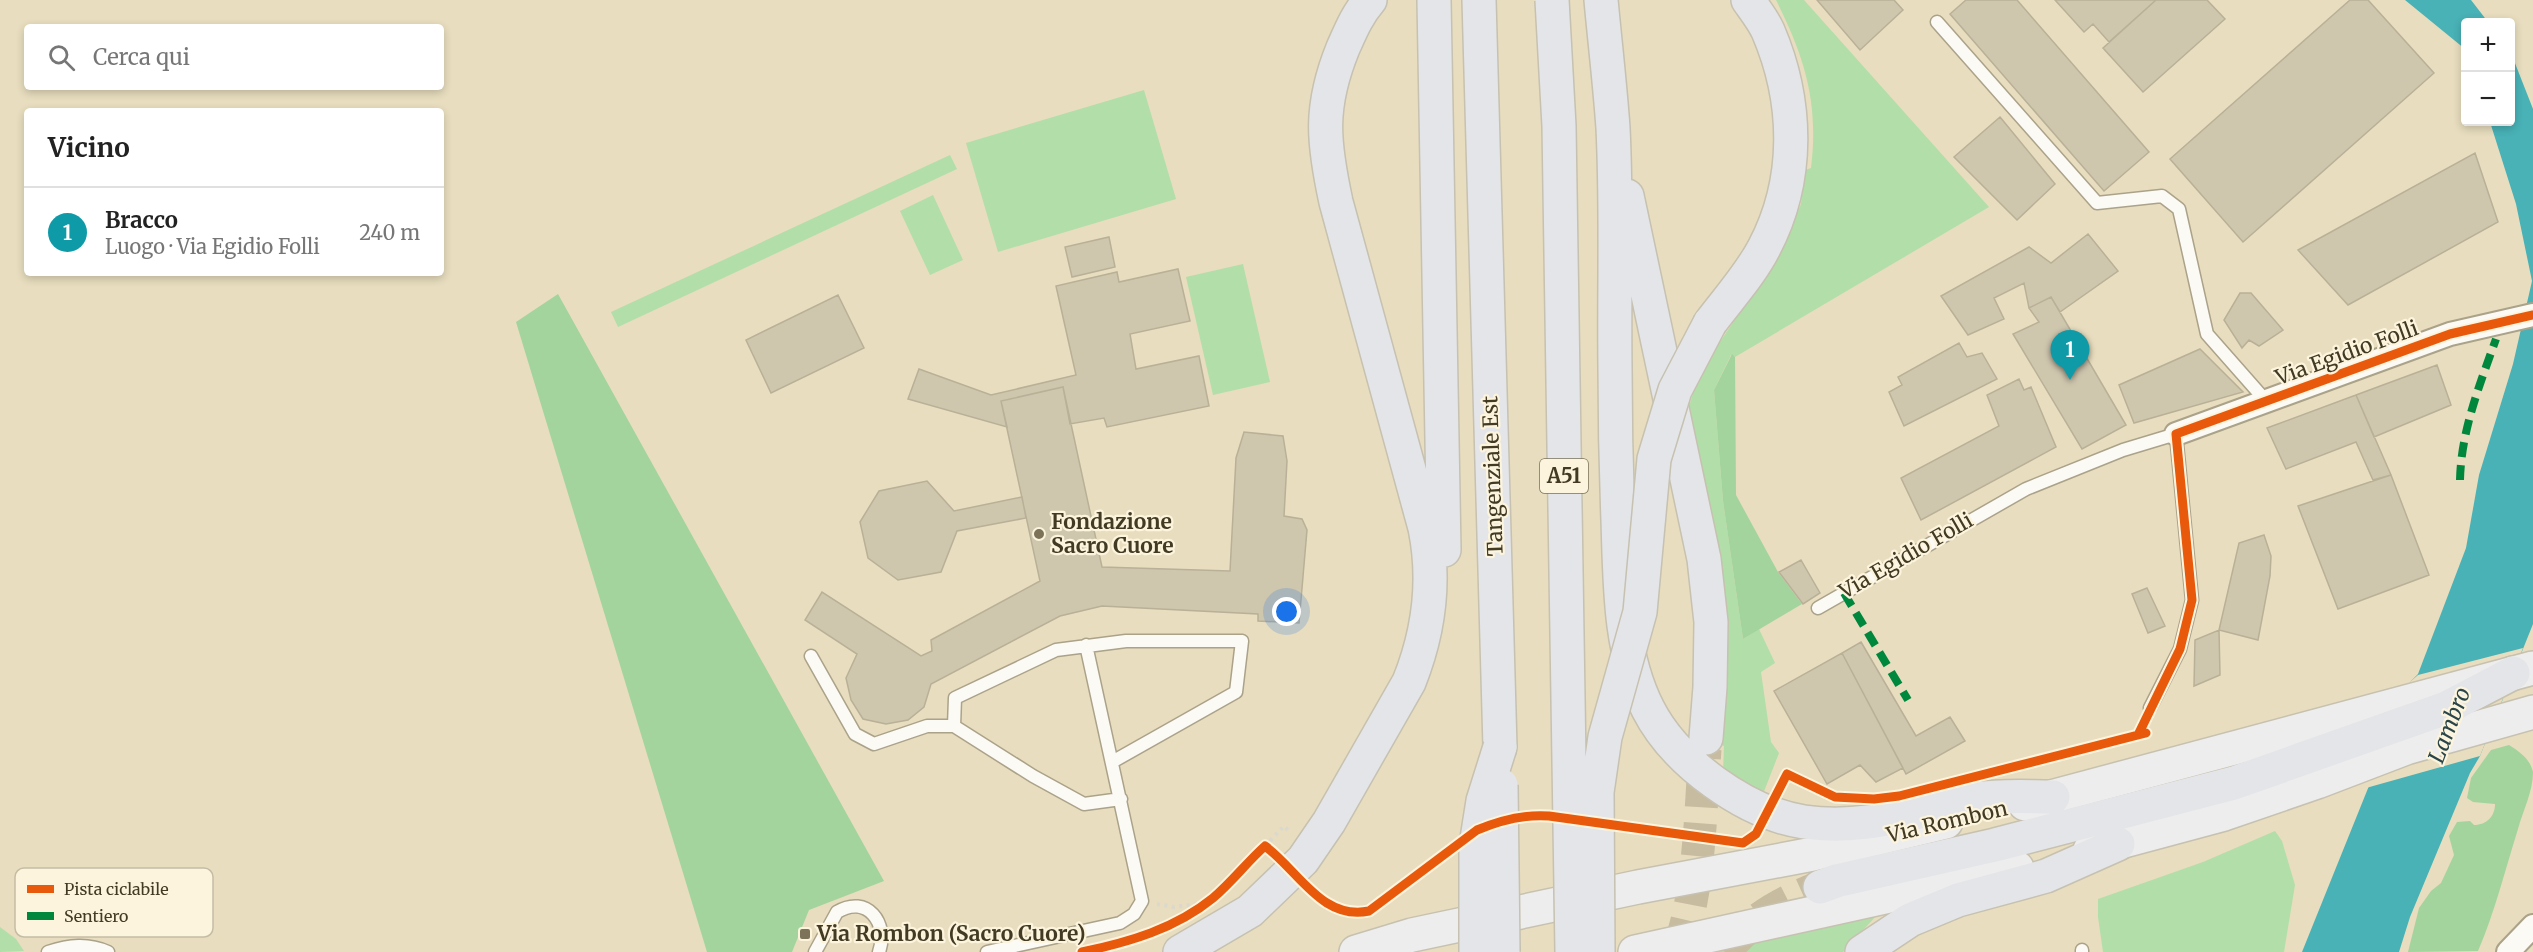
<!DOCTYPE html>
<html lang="it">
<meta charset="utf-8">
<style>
body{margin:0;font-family:Merriweather,serif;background:#f6f6f6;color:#222}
.controls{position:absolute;right:18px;top:18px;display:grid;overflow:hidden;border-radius:6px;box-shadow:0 3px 9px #0003}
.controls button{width:54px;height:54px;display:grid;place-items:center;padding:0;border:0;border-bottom:2px solid #e0e0e0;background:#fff;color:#222;font:30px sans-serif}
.you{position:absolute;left:1287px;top:612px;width:21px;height:21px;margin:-15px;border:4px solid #fff;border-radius:50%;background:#1a73e8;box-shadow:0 0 0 9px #1a73e833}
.badge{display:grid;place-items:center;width:39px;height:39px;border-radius:50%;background:#7c3aed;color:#fff;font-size:20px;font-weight:700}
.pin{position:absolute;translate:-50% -50px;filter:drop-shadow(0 2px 3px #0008)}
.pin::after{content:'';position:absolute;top:32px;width:21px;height:18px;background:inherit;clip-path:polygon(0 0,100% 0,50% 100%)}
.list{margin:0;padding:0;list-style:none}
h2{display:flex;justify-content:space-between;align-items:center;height:78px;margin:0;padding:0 24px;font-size:26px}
h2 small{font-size:20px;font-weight:400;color:#767676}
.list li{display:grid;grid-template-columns:39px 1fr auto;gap:18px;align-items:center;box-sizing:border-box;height:90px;padding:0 24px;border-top:2px solid #e0e0e0}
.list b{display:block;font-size:22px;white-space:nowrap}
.list p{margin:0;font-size:20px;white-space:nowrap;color:#767676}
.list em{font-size:20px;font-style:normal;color:#767676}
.icon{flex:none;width:33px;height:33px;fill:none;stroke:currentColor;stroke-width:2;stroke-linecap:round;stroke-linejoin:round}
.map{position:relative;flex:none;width:2533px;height:952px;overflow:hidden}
.search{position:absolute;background:#fff;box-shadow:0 3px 9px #0003;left:24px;top:24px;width:420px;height:66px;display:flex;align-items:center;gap:15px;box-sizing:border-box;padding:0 21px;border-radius:6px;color:#767676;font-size:22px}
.panel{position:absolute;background:#fff;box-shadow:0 3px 9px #0003;left:24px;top:108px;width:420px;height:168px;border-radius:6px}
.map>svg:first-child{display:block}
</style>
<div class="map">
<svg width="2533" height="952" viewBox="0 0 2533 952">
<rect width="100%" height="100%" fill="#e8ddbe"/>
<!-- green -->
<path fill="#b2deaa" d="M1776 0H1804L1989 207 1735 357 1731 355 1714 390 1723 501 1743 639 1759 629 1775 663 1761 672 1771 742 1779 753 1763 794 1723 773 1724 746 1721 745 1723 667 1687 414 1695 386 1713 352 1777 258 1801 204 1805 170 1811 168C1819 103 1805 58 1776 0Z
M1144 90 1176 199 998 252 966 143Z
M950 155 957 169 618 327 611 312Z
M933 195 963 260 930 275 900 211Z
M1243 264 1270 382 1213 395 1186 277Z
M2275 831 2282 841 2295 885 2284 952H2103L2098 917V899L2203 862Z
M1865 915H1877L1843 952H1714Z
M0 927 16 939 24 951 0 952Z"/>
<!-- forest -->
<path fill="#a3d49e" d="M558 294 884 881 809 910 792 952H707L516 322Z
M1732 354 1735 357 1736 495 1778 572 1802 604 1743 639 1723 501 1714 390Z
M2509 745C2520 752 2530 759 2533 772 2533 792 2523 810 2518 829 2505 870 2495 912 2478 951L2408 952 2419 908 2431 891 2441 883 2454 855 2449 836 2457 822 2470 821 2474 825C2487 825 2495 816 2495 804L2473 802 2467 798 2471 778 2491 750Z"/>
<!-- water -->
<path fill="#48b2b6" d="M2405 0H2471L2488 22H2466L2465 49Z
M2511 53 2533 109V624L2480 756 2470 773 2410 917 2399 952H2302L2402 704 2411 681 2418 674 2466 548 2479 475 2513 364 2532 281 2516 204 2490 122H2510Z"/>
<!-- pier -->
<path fill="#e8ddbe" d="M2523 648 2480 756 2366 788 2411 681 2418 675Z"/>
<!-- building -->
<path fill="#cfc6ae" stroke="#b9b098" stroke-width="1.5" d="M1817 0H1894L1903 10 1860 50Z
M1966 0H2017L2149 152 2104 191 1950 14Z
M2055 0H2156L2109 42 2093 24 2084 32Z
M2156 0H2207L2225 19 2143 92 2103 48Z
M2350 0H2368L2434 73 2243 242 2170 159Z
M2000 117 2055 184 2017 220 1954 157Z
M2475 153 2498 222 2348 305 2298 250Z
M2088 234 2118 271 2060 312 2051 297 2029 308 2024 283 1994 298 2004 319 1968 335 1941 296 2029 247 2051 263Z
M1109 237 1115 267 1072 277 1065 247Z
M1178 269 1190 321 1130 334 1136 369 1199 356 1209 406 1107 427 1104 418 1070 424 1063 387 1001 401 1007 427 908 399 919 369 991 395 1076 375 1056 286 1117 272 1119 282Z
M2240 293H2251L2283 330 2259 346 2249 340 2242 348 2224 320Z
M838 295 864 348 771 393 746 340Z
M2051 297 2126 425 2082 449 2013 334 2039 322 2029 308Z
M1959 343 1967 357 1982 353 1997 379 1904 426 1889 392 1902 385 1898 377Z
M2200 349 2243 392 2134 423 2119 385Z
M2437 365 2451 405 2374 437 2356 395Z
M2019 379 2024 390 2031 387 2056 447 1921 520 1901 478 1999 426 1987 395Z
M1063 387 1102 567 1230 571 1236 458 1244 432 1283 436 1287 461 1284 516 1302 519 1307 530 1299 623 1258 621V614L1102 606 1060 616 931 684 924 707 908 720 886 724 863 719 851 700 846 678 857 654 805 620 822 592 921 656 932 651 931 640 1040 581 1001 401Z
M2356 395 2391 475 2373 480 2356 442 2286 469 2267 428Z
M2391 475 2429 575 2338 609 2298 506Z
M927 481 954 511 1022 497 1026 518 957 531 941 572 898 580 868 558 860 522 879 491Z
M2264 535 2271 556 2270 576 2258 640 2219 630 2239 543Z
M1801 560 1820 593 1803 604 1779 572Z
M2147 588 2165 626 2148 633 2132 594Z
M2219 630 2220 675 2194 686 2195 640Z
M1861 642 1916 736 1950 717 1965 741 1906 774 1842 653Z
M1842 653 1903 768 1876 782 1860 765 1827 784 1774 691Z"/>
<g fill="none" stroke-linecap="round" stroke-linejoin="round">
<!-- motorway-tunnel -->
<path stroke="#c7bc9f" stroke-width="33" stroke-dasharray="33 16" stroke-linecap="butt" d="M1678 952C1700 888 1700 817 1705 749
M1725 952C1750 919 1783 902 1820 887"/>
<defs>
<path id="service" d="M1937 22 2097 203 2162 196 2179 209 2207 334 2259 393 2264 403
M1818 608 2026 489 2123 450 2176 434 2192 600 2180 649 2150 708
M811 656 855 734 874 744 927 726H954
M1112 762 1236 692 1242 641H1126L1056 650 955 698 954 726 1033 776 1084 804 1121 799
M2082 950V952
M48 952C69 945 88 943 108 952
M815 952 837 912C867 894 889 923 879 952
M987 952 1120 923 1134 914 1142 901 1086 645"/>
<path id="minor" d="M2176 434 2450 334 2533 315
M2508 952 2533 926"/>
<path id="primary" d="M2025 804 2533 668
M2090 850 2224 814 2317 782 2406 748 2533 712
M1356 952 1412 935 1638 887 1813 854 1946 822
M1635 952 2017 868"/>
<path id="motorway" d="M1434 0 1444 550
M1479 0 1500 747
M1601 0C1605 43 1610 85 1613 128 1617 208 1614 288 1615 368 1615 418 1616 469 1618 520 1620 582 1619 652 1648 709 1675 762 1745 813 1804 822 1869 831 1916 810 1977 799 2002 795 2028 797 2053 797
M1627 196 1704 559 1711 622 1710 687 1706 738
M1710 323C1728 299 1750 275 1764 248 1800 180 1798 101 1768 31 1763 20 1755 10 1748 0
M1820 887 1836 881 1995 845 2234 783 2446 708 2513 673
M1180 952 1250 911 1303 860 1329 822 1409 682C1429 632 1436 582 1425 528L1336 202C1323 142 1319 107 1343 48 1351 30 1357 15 1370 0
M1862 952 1910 920 1958 900 2046 876 2118 844"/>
</defs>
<!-- service casing -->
<use href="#service" stroke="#aba28a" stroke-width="15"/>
<!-- minor casing -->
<use href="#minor" stroke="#aba28a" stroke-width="26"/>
<!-- primary casing -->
<use href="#primary" stroke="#c6c1b0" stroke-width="36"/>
<!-- motorway casing -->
<use href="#motorway" stroke="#c6c1b0" stroke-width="36"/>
<!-- path -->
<path stroke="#dbd8ce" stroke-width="4" stroke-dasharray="3 4.5" stroke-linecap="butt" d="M1265 846 1284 826 1291 833
M1157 904 1174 907 1206 903"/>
<!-- service -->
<use href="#service" stroke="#fcfaf5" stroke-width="12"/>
<!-- minor -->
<use href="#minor" stroke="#fcfaf5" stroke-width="22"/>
<!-- primary -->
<use href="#primary" stroke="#eeeded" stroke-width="33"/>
<!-- motorway -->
<use href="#motorway" stroke="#e4e5e8" stroke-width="33"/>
<defs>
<path id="motorway-bridge" d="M1552 0 1559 126 1572 952
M1501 785 1503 952
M1476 952V845L1483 801 1500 747
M1598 952 1597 792 1605 737 1640 612 1654 459 1675 390 1710 323"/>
</defs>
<!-- motorway-bridge casing -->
<use href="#motorway-bridge" stroke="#c6c1b0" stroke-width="36" stroke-linecap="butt"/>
<!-- motorway-bridge -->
<use href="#motorway-bridge" stroke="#e4e5e8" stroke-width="33"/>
<!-- quiet -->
<path stroke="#00873e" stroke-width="8" stroke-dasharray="15 8" stroke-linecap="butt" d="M2460 480C2461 431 2480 384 2496 339
M1844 593 1908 700"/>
<defs>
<path id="cycleway" d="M2146 733 2138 735 2180 649 2192 600 2176 434 2450 334 2533 315
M1082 952C1129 942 1175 929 1213 898 1232 882 1247 862 1265 846 1298 870 1322 921 1369 911L1477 830C1501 820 1524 814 1549 816L1743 843 1756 834 1787 774 1835 797 1874 799 1899 796 2138 735"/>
</defs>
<!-- cycleway casing -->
<use href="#cycleway" stroke="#fcf4dd" stroke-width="13"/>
<!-- cycleway -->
<use href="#cycleway" stroke="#e8590c" stroke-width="9"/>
</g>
<!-- markers -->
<g fill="#7c7359" stroke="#fcf4dd" stroke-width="2">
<circle cx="1039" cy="534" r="6"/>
<rect x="799" y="928" width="12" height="12" rx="3"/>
</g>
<g text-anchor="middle" stroke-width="4.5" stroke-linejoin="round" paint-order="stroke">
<!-- shield labels -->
<rect fill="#fcf4dd" stroke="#7a725b" stroke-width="1.5" x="1540" y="459" width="48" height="34" rx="4.5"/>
<g font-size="20" font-weight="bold" fill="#423a23">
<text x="1564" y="483">A51</text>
</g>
<!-- street labels -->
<g font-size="21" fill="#423a23" stroke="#fcf4dd">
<text transform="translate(2347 353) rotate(-20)" y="7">Via Egidio Folli</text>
<text transform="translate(1493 476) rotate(-92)" y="7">Tangenziale Est</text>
<text transform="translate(1906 556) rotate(-30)" y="7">Via Egidio Folli</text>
<text transform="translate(1947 822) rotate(-13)" y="7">Via Rombon</text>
</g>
<!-- poi labels -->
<g font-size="21" font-weight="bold" fill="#423a23" stroke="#fcf4dd" text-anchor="start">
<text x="1051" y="529">Fondazione<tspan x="1051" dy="24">Sacro Cuore</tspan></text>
<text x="817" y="941">Via Rombon (Sacro Cuore)</text>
</g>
<!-- water labels -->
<g font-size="22" font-style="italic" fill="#2a454a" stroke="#fcf4dd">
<text transform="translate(2449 725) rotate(-69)" y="8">Lambro</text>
</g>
</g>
<!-- legend -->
<rect x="15" y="868" width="198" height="69" rx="9" fill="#fcf4dd" stroke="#c4bca5" stroke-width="1.5"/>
<rect x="27" y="885" width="27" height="8" fill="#e8590c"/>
<rect x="27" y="912" width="27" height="8" fill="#00873e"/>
<g font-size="16" fill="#423a23">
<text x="64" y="895">Pista ciclabile</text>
<text x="64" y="922">Sentiero</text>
</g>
</svg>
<div class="controls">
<button>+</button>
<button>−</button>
</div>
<div class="you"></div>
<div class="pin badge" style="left:2070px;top:380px;background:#0f9aa8">1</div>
<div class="search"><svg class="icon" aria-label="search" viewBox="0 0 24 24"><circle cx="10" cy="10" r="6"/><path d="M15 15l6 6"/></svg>Cerca qui</div>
<section class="panel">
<h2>Vicino<small></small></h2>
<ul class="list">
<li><span class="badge" style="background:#0f9aa8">1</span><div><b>Bracco</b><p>Luogo · Via Egidio Folli</p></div><em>240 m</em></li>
</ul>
</section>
</div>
